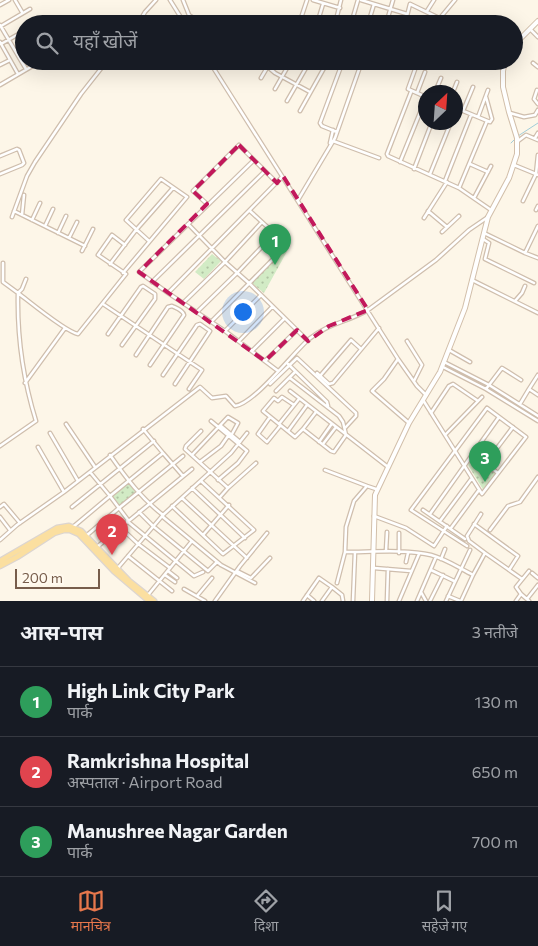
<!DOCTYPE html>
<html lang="hi">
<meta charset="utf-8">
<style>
body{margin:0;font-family:Commissioner,"Noto Sans Devanagari",sans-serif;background:#242831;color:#f1f3f6}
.compass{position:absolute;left:418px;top:85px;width:45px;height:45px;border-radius:50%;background:#171b24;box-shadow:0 5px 20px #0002;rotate:25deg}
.scale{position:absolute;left:15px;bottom:12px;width:85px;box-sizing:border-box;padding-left:5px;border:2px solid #775d4b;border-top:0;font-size:14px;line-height:18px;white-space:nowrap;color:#775d4b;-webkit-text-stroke:4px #fff9ee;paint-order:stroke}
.you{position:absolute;left:242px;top:311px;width:18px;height:18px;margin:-12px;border:4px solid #fff;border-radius:50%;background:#1a73e8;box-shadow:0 0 0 8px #1a73e833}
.badge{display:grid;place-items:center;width:32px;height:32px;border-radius:50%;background:#e7774c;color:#fff;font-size:16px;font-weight:700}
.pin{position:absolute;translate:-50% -41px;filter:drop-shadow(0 1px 2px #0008)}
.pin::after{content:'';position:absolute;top:26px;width:18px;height:15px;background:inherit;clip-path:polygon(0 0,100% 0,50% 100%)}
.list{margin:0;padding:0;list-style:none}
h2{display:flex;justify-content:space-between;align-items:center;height:65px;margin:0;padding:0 20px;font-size:21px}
h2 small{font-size:16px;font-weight:400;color:#9ea1a6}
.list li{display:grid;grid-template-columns:32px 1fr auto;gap:15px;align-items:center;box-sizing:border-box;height:70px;padding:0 20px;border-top:1px solid #363941}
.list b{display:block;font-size:19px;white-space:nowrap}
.list p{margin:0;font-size:16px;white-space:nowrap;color:#9ea1a6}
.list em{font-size:16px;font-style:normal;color:#9ea1a6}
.icon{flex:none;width:28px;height:28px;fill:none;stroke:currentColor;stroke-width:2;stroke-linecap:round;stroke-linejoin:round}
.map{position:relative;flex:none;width:538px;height:601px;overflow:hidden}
.search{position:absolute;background:#171b24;box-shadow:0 5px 20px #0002;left:15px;right:15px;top:15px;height:55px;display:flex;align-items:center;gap:12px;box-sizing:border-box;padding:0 18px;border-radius:28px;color:#9ea1a6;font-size:19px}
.sheet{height:275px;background:#171b24}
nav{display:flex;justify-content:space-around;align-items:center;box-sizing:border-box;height:70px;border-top:1px solid #363941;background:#171b24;font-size:14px;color:#9ea1a6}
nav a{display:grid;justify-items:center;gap:2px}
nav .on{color:#e7774c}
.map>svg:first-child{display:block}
</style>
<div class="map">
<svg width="538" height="601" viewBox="0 0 538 601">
<defs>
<pattern id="green-dots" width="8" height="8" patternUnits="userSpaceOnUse" patternTransform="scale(1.25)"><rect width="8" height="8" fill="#d2ebc5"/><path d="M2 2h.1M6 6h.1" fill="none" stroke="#afc2a2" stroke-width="1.8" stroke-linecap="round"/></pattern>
</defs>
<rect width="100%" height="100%" fill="#fdf6e8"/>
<!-- green -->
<path fill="url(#green-dots)" d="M290 246 264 293 252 283Z
M212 254 221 261 204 279 195 272Z
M473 456 497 473 484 491 468 465Z
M129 482 137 492 120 506 111 496Z"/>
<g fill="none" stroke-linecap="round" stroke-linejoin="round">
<!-- stream -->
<path stroke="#a1cdd9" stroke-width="1" d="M518 136 538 123
M511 143 515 139"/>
<defs>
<path id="street" d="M15 0 22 12
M170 0 185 24
M183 0 189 15 195 19 234 24
M313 0 340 8
M361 0 407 14
M0 5 9 0
M427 11 434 0
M36 24 38 22
M138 24 145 12 156 0
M299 24 307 0
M317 24 323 4
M335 24 341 0
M351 24 358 0
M368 24 374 4
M386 24 393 0
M405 24 410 4 439 18
M435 24 455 0
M0 25 26 69
M1 26 30 9
M530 29 538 37
M0 42 18 74
M1 44 24 31
M18 55 24 51
M209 61 398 359 417 386 426 395
M261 61 275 73 310 92
M418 61 408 89 426 97
M533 63 538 67
M0 65 10 60
M261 78 271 61
M0 85 41 61
M275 89 291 61
M537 90 534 99 538 104
M411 92 387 154 388 156 459 188 491 210
M435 92 441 78
M453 92 457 82
M417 93 425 72
M287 101 310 61
M456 108 490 122 492 119 486 97
M300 111 328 61
M463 111 473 87
M510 113 524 117 535 115 538 110
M478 117 488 90
M337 132 322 126 320 123 343 61
M535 138 538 133
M333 141 379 158
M518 141 526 135 538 140
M330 143 333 130
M538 155 536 174 538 175
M0 156 17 149 19 150 24 163 22 165 0 174
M254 160 139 272 168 293 225 331 278 371
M400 162 426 98
M470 164 488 172
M514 165 536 174 523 201
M414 169 432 122
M430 174 451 122
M445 181 471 115
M459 188 487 121
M474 198 491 166
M298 200 335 138 362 61
M207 204 193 191 239 145 277 183
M536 210 538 206
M14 211 85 246
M428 211 447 227
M22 215 24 195
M12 217 27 176 35 162 81 94 107 61
M424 218 447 182
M32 220 40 203
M188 224 225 262 250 284 308 341
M45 226 53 209
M442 232 459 216
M58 233 66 216
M484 233 525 253 538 258
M69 238 77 222
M483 239 489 243 485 259 534 283
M82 251 93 229
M525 253 538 226
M110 264 136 230 173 188
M123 273 187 197 161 179 126 220 149 241
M26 279 22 289 18 293C30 302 66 332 78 334L126 274 98 255 112 235 125 245
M472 280 538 313
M152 282 265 171
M168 293 282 177
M515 301 522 293 525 286
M183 303 225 262 262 222
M103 304 202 370 189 389
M197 312 237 273 274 234
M211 322 287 245 250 211
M225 331 261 295
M108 334 141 287 143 286 155 294V299L122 345
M239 341 272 307
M407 341 422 365 414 381
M449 350 470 362
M252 351 284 319
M136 355 168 307 172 306C176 308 183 310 184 315L150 365
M398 359 384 379 372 391 409 423
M265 361 297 330
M444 362 489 385 538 416
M288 364 327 402 328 406
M443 367 486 389 538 421
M317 373 329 384 333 383 379 328
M163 375 197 325 200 324 210 331 175 384
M320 376 351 340 361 349
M290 378 339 416 343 422 346 435 334 452 331 451 303 429 295 437 263 411 274 398 278 401 282 397 294 405
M25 383 65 328
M270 384 297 358 356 413V416L345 428
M486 389 502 368 521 380
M529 389 538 375
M276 391 295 372
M290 391 388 467
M423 400 482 494 526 437 487 408 411 510 467 546
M520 404 529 389 538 395
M431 413 449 386 453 384 478 401
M270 417 258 434 267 442 280 426
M211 421 247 451 238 463 218 480
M66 424 95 467
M279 424 299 399
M221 426 240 442
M143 429 163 453
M303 429 316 412
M201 431 186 446 185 449 228 488 256 463
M288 431 307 405
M50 433 78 481
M445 435 482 397
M319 442 331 425
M323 444 336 427
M0 446 36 421C23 379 17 337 18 293L3 282V263
M38 447 64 492
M472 454 498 473
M110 455C126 478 142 499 163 515V517L221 565 255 583
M192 455 228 417 238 423 232 434
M200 462 221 446 228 436
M485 464 513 427
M325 470 367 486
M90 472 110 496 163 453 183 476
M192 488 245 538
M220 497 228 488
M182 498 247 558
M172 506 223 554 254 530 201 481
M0 507 4 504 20 523
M72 507 154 441
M423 510 465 539
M139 512 153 526 208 571 217 562
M430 514 499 417
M374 516 406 528 434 546 447 526
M0 517 10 530
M128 520 119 508 183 456
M127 521 194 576 203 572
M440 521 472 478
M474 524 518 556 509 570
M73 527 110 496 119 508 86 536
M121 528 137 543 170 568
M451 528 479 490
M490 530 508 506 520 502 538 477
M399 533V553
M203 535 229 505
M0 540 17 525 64 492 200 387 212 398 226 396 235 406C255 403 292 354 309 339 329 323 348 322 368 310L436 260 469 230 488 217
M97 547 192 469
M386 551 387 532
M345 552C371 552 407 549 431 555 446 559 459 568 473 575L461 601
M485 553 522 579
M128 556 172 591
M441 559 445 549
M406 562 408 553
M374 568 411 571
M117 569 163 515 231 453 247 433
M431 570 454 581
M168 571 177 578
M237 571 251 578 270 558
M532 573 538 578
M165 575 175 582
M473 575 485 553 469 541 467 536 481 514
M337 583 345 552 346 527 354 501 367 486 376 489
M184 589 205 601
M421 592 426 601
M521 594 516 587 529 571
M148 595 192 541
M307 595 314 601
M197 596 212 578
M448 596 460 601
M527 599 538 585
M215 601 240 566 267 533
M303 601 319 578 332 587
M322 601 332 587 342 595 343 601
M353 601 355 552
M387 601 388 569
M399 601 419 554
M417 601 436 557
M430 601 443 575
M446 601 470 550
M516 601 521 594 529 601"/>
<path id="secondary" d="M514 45 538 21
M372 601 375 495 409 423 440 372 465 308 488 217 509 178 517 154V138L509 112 503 87V71L505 61"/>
<path id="primary" d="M0 561 57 528 69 526 81 531 129 581 154 601
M0 566 17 557 54 533 64 530H70L79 534 114 571 148 600"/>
</defs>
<!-- street casing -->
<use href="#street" stroke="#cfbead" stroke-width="5"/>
<!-- secondary casing -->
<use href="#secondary" stroke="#d2bfaa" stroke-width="6"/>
<!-- primary casing -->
<use href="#primary" stroke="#dcd5d0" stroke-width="7"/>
<!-- street -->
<use href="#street" stroke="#fff" stroke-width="2.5"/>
<!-- secondary -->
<use href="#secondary" stroke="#fff" stroke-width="4"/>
<!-- primary -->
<use href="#primary" stroke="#fbdfa0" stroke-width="4.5"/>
</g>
<!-- marked area -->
<path fill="none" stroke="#c2185b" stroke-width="4" stroke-dasharray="10 6" stroke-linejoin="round" d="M239 145 277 183 283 176 368 310 329 326 308 341 297 330 265 361 139 272 207 204 193 191Z"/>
</svg>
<svg class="compass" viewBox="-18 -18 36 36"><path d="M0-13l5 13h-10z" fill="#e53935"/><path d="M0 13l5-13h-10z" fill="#9ea1a6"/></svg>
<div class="scale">200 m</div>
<div class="you"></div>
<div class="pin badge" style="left:275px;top:265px;background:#2e9e5b">1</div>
<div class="pin badge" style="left:112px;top:555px;background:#e0444e">2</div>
<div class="pin badge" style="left:485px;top:482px;background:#2e9e5b">3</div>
<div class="search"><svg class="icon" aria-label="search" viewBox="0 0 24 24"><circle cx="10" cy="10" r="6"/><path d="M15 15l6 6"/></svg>यहाँ खोजें</div>
</div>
<section class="sheet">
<h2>आस-पास<small>3 नतीजे</small></h2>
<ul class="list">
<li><span class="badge" style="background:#2e9e5b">1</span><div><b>High Link City Park</b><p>पार्क</p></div><em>130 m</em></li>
<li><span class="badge" style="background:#e0444e">2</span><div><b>Ramkrishna Hospital</b><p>अस्पताल · Airport Road</p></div><em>650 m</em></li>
<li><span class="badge" style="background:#2e9e5b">3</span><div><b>Manushree Nagar Garden</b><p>पार्क</p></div><em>700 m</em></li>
</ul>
</section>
<nav>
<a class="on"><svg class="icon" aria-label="map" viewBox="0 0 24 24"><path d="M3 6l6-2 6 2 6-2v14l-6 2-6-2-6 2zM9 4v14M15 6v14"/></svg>मानचित्र</a>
<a><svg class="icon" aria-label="directions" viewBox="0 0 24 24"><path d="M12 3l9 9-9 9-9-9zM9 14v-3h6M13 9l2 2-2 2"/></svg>दिशा</a>
<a><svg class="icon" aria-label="saved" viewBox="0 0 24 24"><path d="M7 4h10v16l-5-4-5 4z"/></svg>सहेजे गए</a>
</nav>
